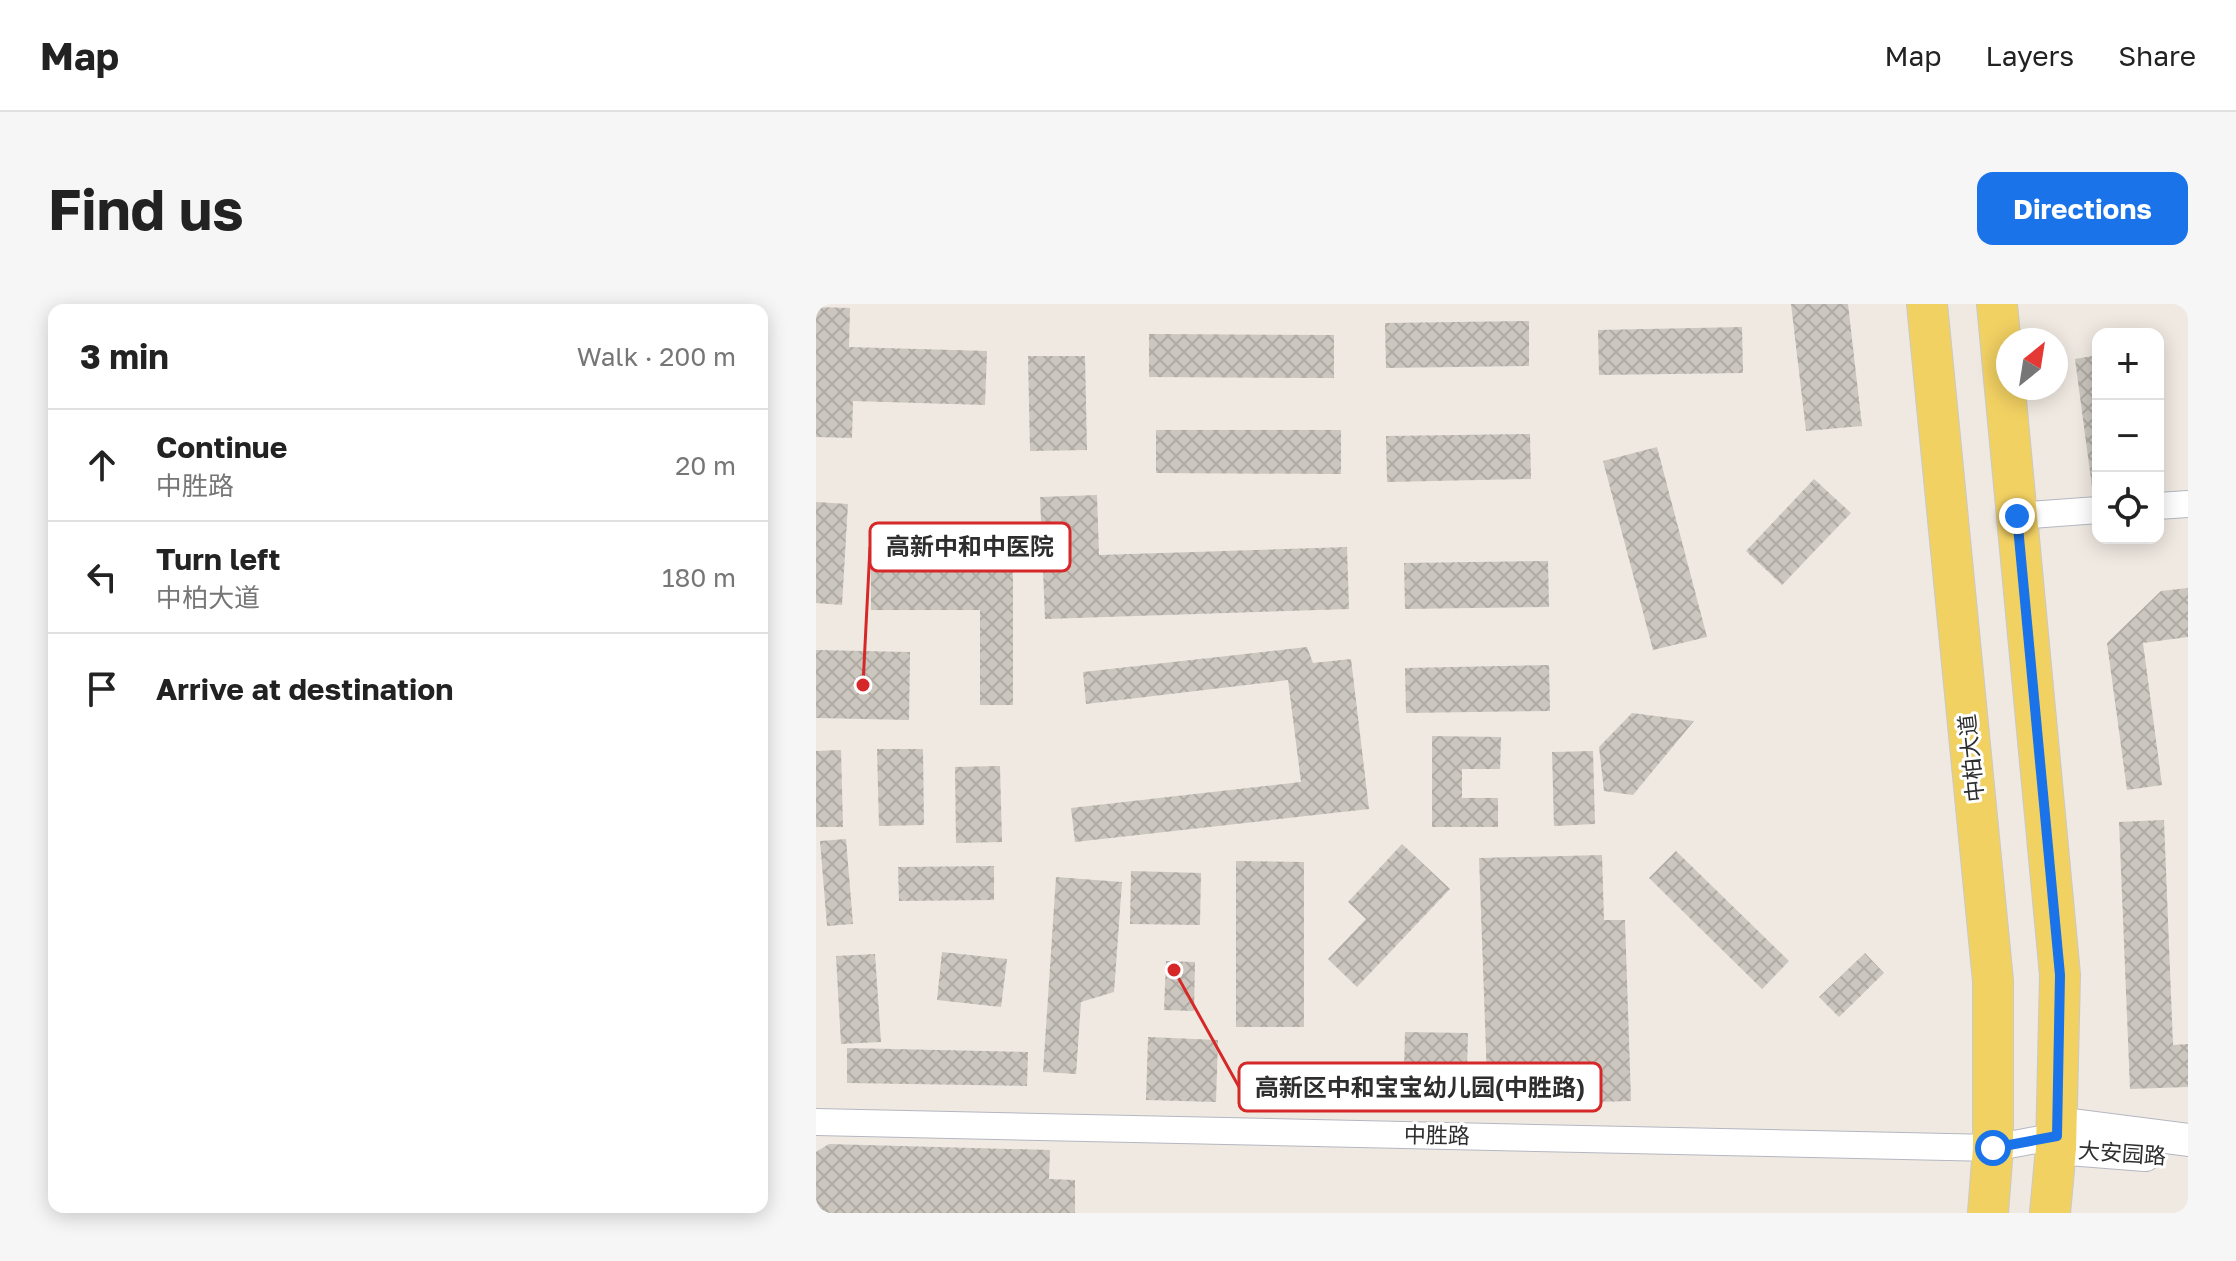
<!DOCTYPE html>
<meta charset="utf-8">
<style>
body{margin:0;font-family:"Golos Text","Noto Sans SC",sans-serif;background:#f6f6f6;color:#222}
.controls{position:absolute;right:24px;top:24px;display:grid;overflow:hidden;border-radius:16px;box-shadow:0 4px 20px #0003}
.controls button{width:72px;height:72px;display:grid;place-items:center;padding:0;border:0;border-bottom:2px solid #e0e0e0;background:#fff;color:#222;font:40px sans-serif}
.compass{position:absolute;left:1180px;top:24px;width:72px;height:72px;border-radius:50%;background:#fff;box-shadow:0 4px 20px #0003;rotate:30deg}
.stop{position:absolute;width:24px;height:24px;margin:-18px;border:6px solid #1a73e8;border-radius:50%;background:#fff}
.stop.end{background:#1a73e8;border-color:#fff;box-shadow:0 2px 8px #0008}
.list{margin:0;padding:0;list-style:none}
h2{display:flex;justify-content:space-between;align-items:center;height:104px;margin:0;padding:0 32px;font-size:34px}
h2 small{font-size:26px;font-weight:400;color:#767676}
.list li{display:grid;grid-template-columns:52px 1fr auto;gap:24px;align-items:center;box-sizing:border-box;height:112px;padding:0 32px;border-top:2px solid #e0e0e0}
.list b{display:block;font-size:30px;white-space:nowrap}
.list p{margin:0;font-size:26px;white-space:nowrap;color:#767676}
.list em{font-size:26px;font-style:normal;color:#767676}
.icon{flex:none;width:44px;height:44px;fill:none;stroke:currentColor;stroke-width:2;stroke-linecap:round;stroke-linejoin:round}
.map{position:relative;flex:none;width:1372px;height:909px;overflow:hidden;border-radius:16px}
header{display:flex;align-items:center;gap:48px;box-sizing:border-box;height:112px;padding:0 40px;background:#fff;border-bottom:2px solid #e0e0e0}
header strong{font-size:38px}
nav{display:flex;gap:44px;margin-inline-start:auto;font-size:28px}
.intro{display:flex;align-items:center;justify-content:space-between;box-sizing:border-box;height:192px;padding:0 48px}
h1{margin:0;font-size:56px}
.button{padding:20px 36px;border-radius:16px;background:#1a73e8;color:#fff;font-size:28px;font-weight:700}
main{display:flex;gap:48px;padding:0 48px}
aside{flex:1;background:#fff;border-radius:16px;box-shadow:0 4px 20px #0003}
.map>svg:first-child{display:block}
</style>
<header>
<strong>Map</strong>
<nav><a>Map</a><a>Layers</a><a>Share</a></nav>
</header>
<div class="intro"><h1>Find us</h1><a class="button">Directions</a></div>
<main>
<aside>
<h2>3 min<small>Walk · 200 m</small></h2>
<ul class="list">
<li><svg class="icon" aria-label="ahead" viewBox="0 0 24 24"><path d="M12 20V5M6 11l6-6 6 6"/></svg><div><b>Continue</b><p>中胜路</p></div><em>20 m</em></li>
<li><svg class="icon" aria-label="left" viewBox="0 0 24 24"><path d="M17 20v-9H6M10 6l-5 5 5 5"/></svg><div><b>Turn left</b><p>中柏大道</p></div><em>180 m</em></li>
<li><svg class="icon" aria-label="arrive" viewBox="0 0 24 24"><path d="M6 21V4h12l-3 4 3 4H6"/></svg><div><b>Arrive at destination</b></div></li>
</ul>
</aside>
<div class="map">
<svg width="1372" height="909" viewBox="0 0 1372 909">
<defs>
<pattern id="building-cross-hatch" width="8" height="8" patternUnits="userSpaceOnUse" patternTransform="scale(2)"><rect width="8" height="8" fill="#cbc7bf"/><path d="M0 0l8 8M0 8l8-8" fill="none" stroke="#afaba4"/></pattern>
</defs>
<rect width="100%" height="100%" fill="#efe9e1"/>
<!-- building -->
<path fill="url(#building-cross-hatch)" d="M975 0H1032L1046 122 990 127Z
M0 3 34 4 33 43 171 47 169 101 37 97 36 134 0 133Z
M713 17V62L570 64 569 19Z
M926 23 927 69 783 71 782 26Z
M333 30 518 31V74L333 73Z
M1282 51V182L1276 183 1259 55Z
M212 52H269L271 146 214 147Z
M340 126H525V170L340 169Z
M714 130 715 175 571 178 570 132Z
M841 143 891 333 837 346 787 157Z
M998 175 1035 209 966 281 930 247Z
M281 191 283 251 531 243 533 305 229 315 224 193Z
M0 198 32 200 26 301 0 299Z
M732 257 733 303 589 305 588 259Z
M55 265 197 266V401H164V306H55Z
M1372 284V333L1327 339 1346 481 1311 486 1291 339 1345 287Z
M491 343 497 359 535 355 553 505 259 538 255 504 485 478 472 376 270 400 267 368Z
M0 346 94 348 93 416 0 414Z
M733 361 734 407 590 409 589 364Z
M816 409 878 417 817 491 788 487 783 443Z
M616 432 685 433 684 465H646V494H682V523H616Z
M61 445H107L108 521 63 522Z
M25 446 27 523H0V447Z
M777 447 779 520 738 522 736 448Z
M184 462 186 538 140 539 139 463Z
M1348 516 1357 741 1372 740V783L1314 785 1303 518Z
M30 535 37 620 11 622 4 537Z
M586 540 634 585 541 683 512 655 550 615 532 598Z
M860 547 973 657 946 685 833 574Z
M786 551 788 616H809L815 797 672 801 663 554Z
M420 557 488 558V723H420Z
M178 562V596L83 597 82 563Z
M315 567 385 569 384 621 314 620Z
M240 573 306 578 298 688 265 698 260 770 227 768Z
M126 648 191 655 185 703 121 696Z
M1049 649 1068 669 1023 713 1003 693Z
M59 650 65 738 25 740 20 652Z
M350 657 379 658 378 707 348 706Z
M589 728 652 729 650 802 446 797V763L588 767Z
M332 733 402 736 400 798 330 796Z
M31 744 212 748 211 782 31 779Z
M13 840 234 846 233 875 259 876V909H0V848Z"/>
<g fill="none" stroke-linecap="round" stroke-linejoin="round">
<defs>
<path id="minor" d="M1342 202 1372 200
M1201 212 1282 206
M0 818 1177 844 1241 832"/>
<path id="tertiary" d="M1241 819 1372 836
M1240 844 1329 851"/>
<path id="primary" d="M1111 0 1177 677V844L1172 909
M1181 0 1244 671 1240 844 1234 909"/>
</defs>
<!-- minor casing -->
<use href="#minor" stroke="#b4b7c1" stroke-width="28"/>
<!-- tertiary casing -->
<use href="#tertiary" stroke="#b4b7c1" stroke-width="34"/>
<!-- primary casing -->
<use href="#primary" stroke="#c9c9c9" stroke-width="42"/>
<!-- minor -->
<use href="#minor" stroke="#fff" stroke-width="26"/>
<!-- tertiary -->
<use href="#tertiary" stroke="#fff" stroke-width="32"/>
<!-- primary -->
<use href="#primary" stroke="#f2d163" stroke-width="40"/>
</g>
<g fill="none" stroke-linecap="round" stroke-linejoin="round">
<!-- route -->
<path stroke="#1a73e8" stroke-width="10" d="M1177 844 1241 832 1244 671 1201 212"/>
</g>
<g text-anchor="middle" stroke-width="6" stroke-linejoin="round" paint-order="stroke">
<!-- street labels -->
<g font-size="22" fill="#2e2e2e" stroke="#fff">
<text transform="translate(1155 454) rotate(-96)" y="8">中柏大道</text>
<text transform="translate(621 831) rotate(1)" y="8">中胜路</text>
<text transform="translate(1306 849) rotate(4)" y="8">大安园路</text>
</g>
</g>
<!-- callouts -->
<path fill="none" stroke="#d62828" stroke-width="3" d="M47 381L54 243M358 666L423 783"/>
<g fill="#d62828" stroke="#fff" stroke-width="3">
<circle cx="47" cy="381" r="8"/>
<circle cx="358" cy="666" r="8"/>
</g>
<g fill="#fff" stroke="#d62828" stroke-width="3">
<rect x="54" y="219" width="200" height="48" rx="8"/>
<rect x="423" y="759" width="362" height="48" rx="8"/>
</g>
<g font-size="24" text-anchor="middle" font-weight="bold" fill="#2e2e2e">
<text x="154" y="251">高新中和中医院</text>
<text x="604" y="792">高新区中和宝宝幼儿园(中胜路)</text>
</g>
</svg>
<div class="controls">
<button>+</button>
<button>−</button>
<button><svg class="icon" aria-label="locate" viewBox="0 0 24 24"><circle cx="12" cy="12" r="6"/><path d="M12 2v4M12 18v4M2 12h4M18 12h4"/></svg></button>
</div>
<svg class="compass" viewBox="-18 -18 36 36"><path d="M0-13l5 13h-10z" fill="#e53935"/><path d="M0 13l5-13h-10z" fill="#767676"/></svg>
<div class="stop" style="left:1177px;top:844px"></div>
<div class="stop end" style="left:1201px;top:212px"></div>
</div>
</main>
